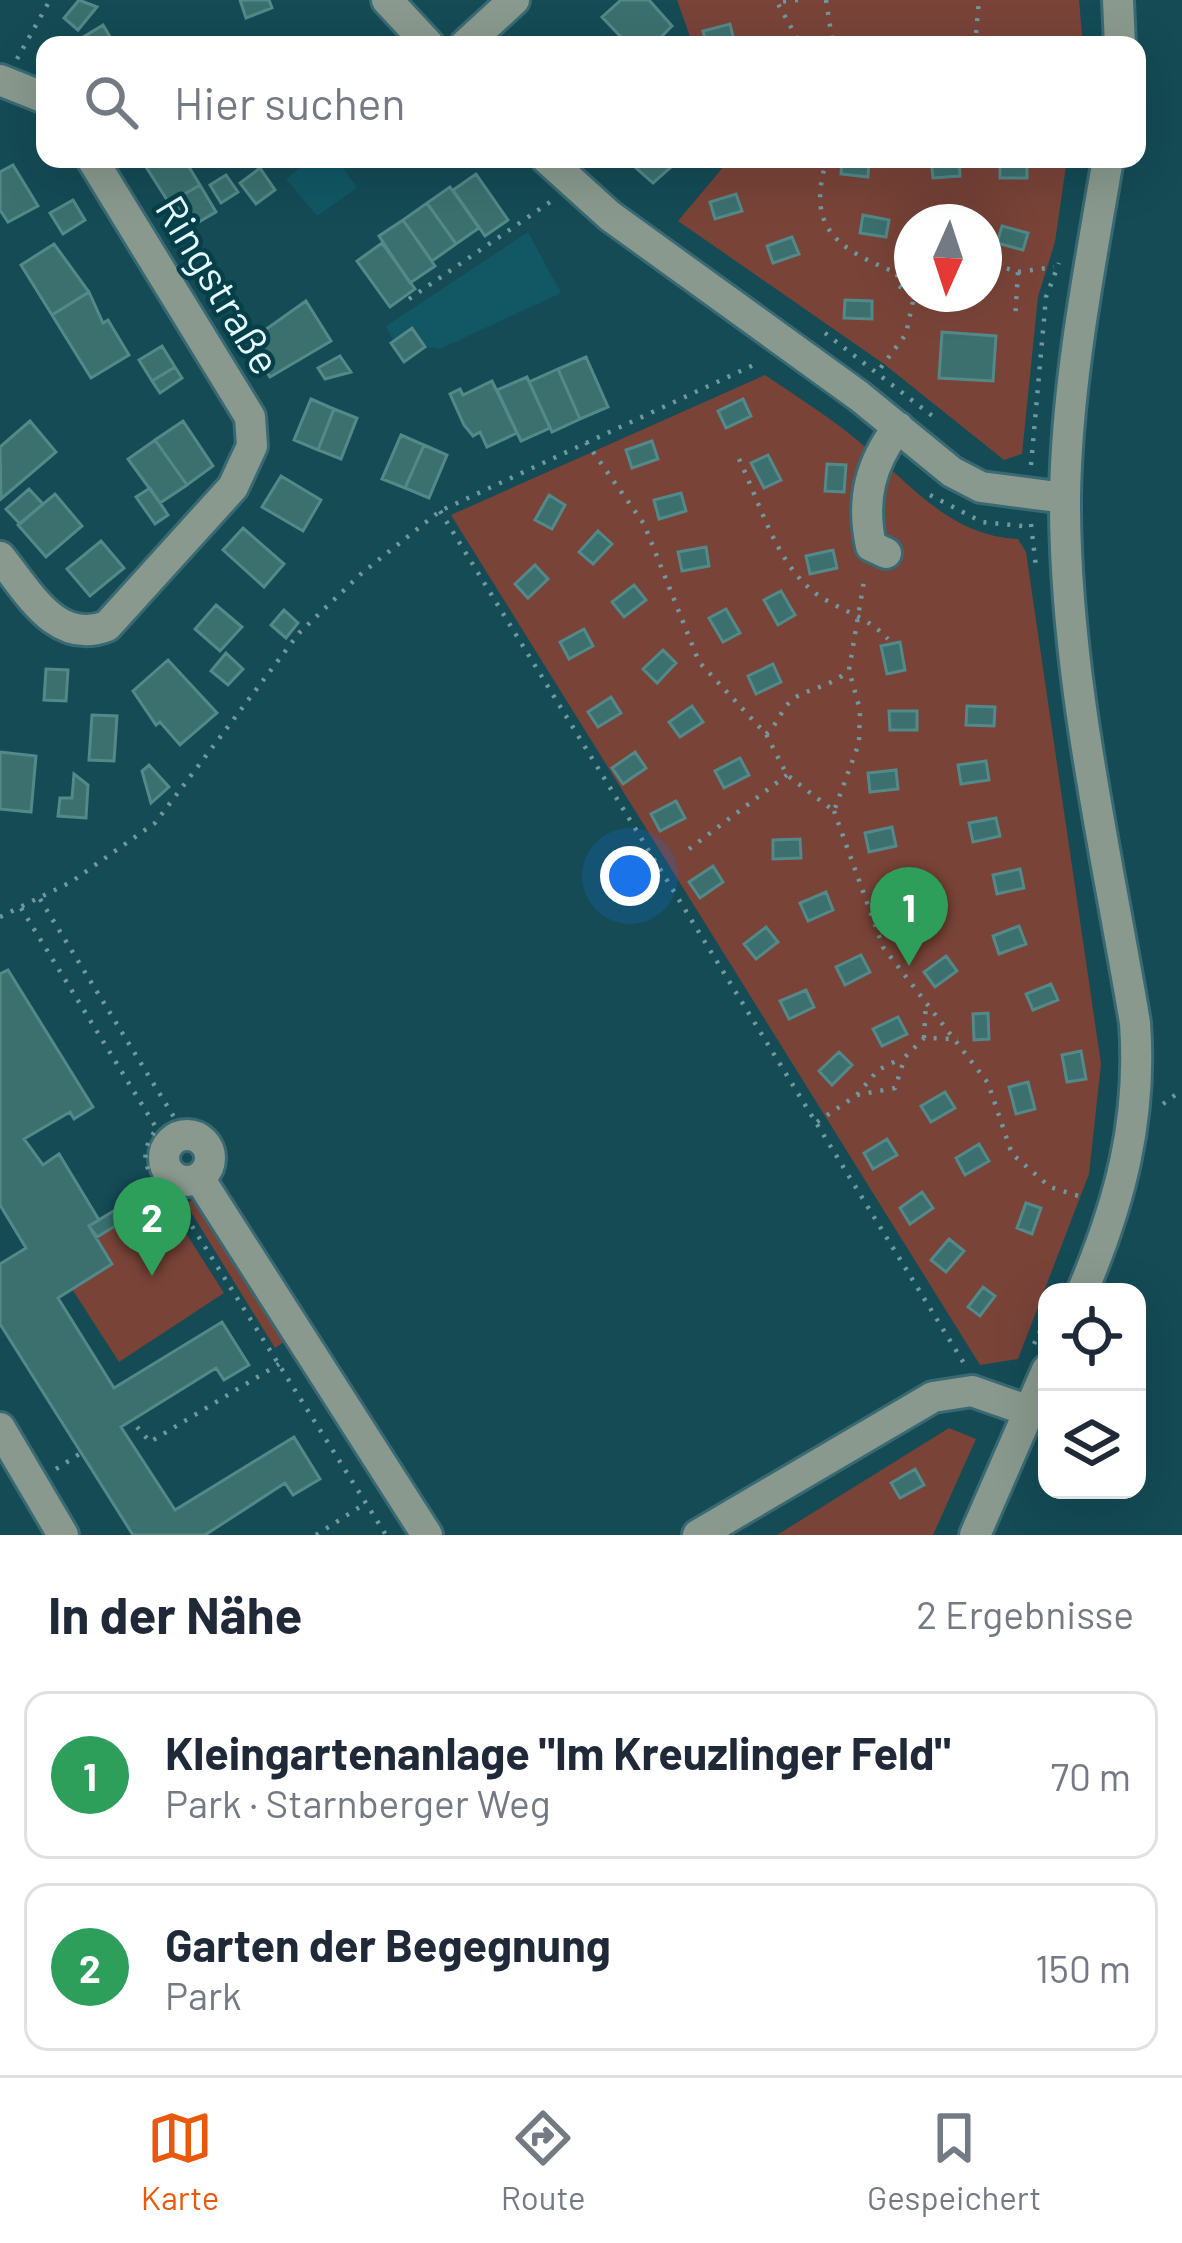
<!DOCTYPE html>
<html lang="de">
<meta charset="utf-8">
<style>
body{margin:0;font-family:Barlow,sans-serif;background:#f2f2f3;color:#1f2937}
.controls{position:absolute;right:36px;bottom:36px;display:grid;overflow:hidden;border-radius:24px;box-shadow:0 12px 48px #0002}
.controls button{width:108px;height:108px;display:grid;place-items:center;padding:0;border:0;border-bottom:3px solid #e0e1e3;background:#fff;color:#1f2937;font:60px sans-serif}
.compass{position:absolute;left:894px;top:204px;width:108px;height:108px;border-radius:50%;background:#fff;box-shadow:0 12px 48px #0002;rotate:183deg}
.you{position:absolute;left:630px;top:876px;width:42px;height:42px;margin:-30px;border:9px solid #fff;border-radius:50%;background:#1a73e8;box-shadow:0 0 0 18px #1a73e833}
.badge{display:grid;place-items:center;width:78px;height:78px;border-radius:50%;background:#ea580c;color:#fff;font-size:39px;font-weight:700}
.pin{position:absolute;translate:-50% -99px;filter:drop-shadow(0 3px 6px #0008)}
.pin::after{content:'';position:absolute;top:63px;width:42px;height:36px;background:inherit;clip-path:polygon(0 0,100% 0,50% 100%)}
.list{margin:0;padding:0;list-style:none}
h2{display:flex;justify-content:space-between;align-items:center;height:156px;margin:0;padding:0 48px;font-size:51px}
h2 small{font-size:39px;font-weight:400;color:#747a83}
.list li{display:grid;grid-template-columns:78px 1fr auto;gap:36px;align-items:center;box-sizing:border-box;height:168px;margin:0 24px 24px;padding:0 24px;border:3px solid #e0e1e3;border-radius:24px}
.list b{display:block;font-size:45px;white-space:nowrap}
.list p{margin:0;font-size:39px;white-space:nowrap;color:#747a83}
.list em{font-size:39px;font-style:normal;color:#747a83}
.icon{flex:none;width:66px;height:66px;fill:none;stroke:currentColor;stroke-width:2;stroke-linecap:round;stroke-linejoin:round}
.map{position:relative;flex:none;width:1182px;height:1535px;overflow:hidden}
.search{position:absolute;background:#fff;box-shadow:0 12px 48px #0002;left:36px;right:36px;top:36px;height:132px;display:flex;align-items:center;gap:30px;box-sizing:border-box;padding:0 42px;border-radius:24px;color:#747a83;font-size:45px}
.sheet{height:540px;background:#fff}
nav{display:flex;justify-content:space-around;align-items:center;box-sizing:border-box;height:168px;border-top:3px solid #e0e1e3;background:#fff;font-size:33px;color:#747a83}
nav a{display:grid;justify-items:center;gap:6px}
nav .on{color:#ea580c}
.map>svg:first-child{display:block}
</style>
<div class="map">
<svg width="1182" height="1535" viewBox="0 0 1182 1535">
<rect width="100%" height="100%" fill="#144b55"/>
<!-- built -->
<path fill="#115764" d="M312 159H337L357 188 317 216 286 179Z
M528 232 561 293 440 349 425 347 404 362 386 326Z"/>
<!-- green -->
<path fill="#794338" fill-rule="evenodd" d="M677 0H1079L1083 45H693Z
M730 159H1067L1055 242 1038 297 1022 454 1004 460 884 364 678 221ZM912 222H984V294H912Z
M765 375C799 398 833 419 863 445 912 485 950 536 1018 539L1026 552 1101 1064 1089 1174 1018 1359 980 1365 451 515Z
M163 1197 224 1293 119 1362 72 1289 112 1264 97 1237Z
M192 1200 204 1217 210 1215 287 1340 275 1348 186 1204Z
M949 1428 976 1439 933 1535H777Z"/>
<!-- building -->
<path fill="#3b706f" stroke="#538988" stroke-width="3" d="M79 0 97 7 78 30 64 18Z
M240 0H269L272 8 246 18Z
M621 0H649L672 26 653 45H611L621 37 602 17Z
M730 24 734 41 707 45 703 31Z
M103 25 115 45H70Z
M141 159H184L200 185 169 203Z
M626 159H680L653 183Z
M842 159H869L868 177 841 174Z
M959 159 960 176 933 178 931 160Z
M1000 160H1027V178H1000Z
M13 165 38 206 8 222 0 210V172Z
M260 168 275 190 256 204 240 183Z
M476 174 508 220 485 236 453 190Z
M226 175 238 192 221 203 210 185Z
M200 185 216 212 185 230 169 203Z
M450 187 479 228 456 244 427 203Z
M736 194 742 211 715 219 710 202Z
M73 200 85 220 63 234 50 213Z
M427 203 456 244 432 261 403 220Z
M863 215 889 220 886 237 860 233Z
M403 220 435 266 410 283 379 236Z
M1002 226 1028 233 1023 250 997 243Z
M792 237 799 254 773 263 767 246Z
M382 243 415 289 390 307 357 261Z
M54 244 89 292 52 315 21 265Z
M89 292 103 323 108 320 129 355 91 378 52 315Z
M845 300 872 301V319L844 318Z
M306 301 331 341 270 377 248 342Z
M412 328 425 347 404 362 391 343Z
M942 332 996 336 993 381 939 378Z
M162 346 175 367 152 381 139 360Z
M340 356 351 372 325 379 318 368Z
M586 357 608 407 580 419 558 369Z
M175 367 182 378 160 393 152 381Z
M558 369 580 419 552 432 529 382Z
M527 377 550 428 521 441 497 390Z
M492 381 517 433 487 447 480 432 473 436 464 425 450 394 460 389 463 395Z
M311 399 334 409 318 450 294 440Z
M743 399 751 416 726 428 718 411Z
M334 409 357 418 341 459 318 450Z
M30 421 56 452 1 499 0 447Z
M183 421 213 466 187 485 155 440Z
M401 435 424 445 405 488 382 479Z
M155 440 187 485 160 503 128 459Z
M652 441 658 459 632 468 626 450Z
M424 445 447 455 429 498 405 488Z
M768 455 781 480 764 488 751 463Z
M827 464 846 465 844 492 825 491Z
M281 476 321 500 303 531 262 507Z
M150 488 168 515 155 524 136 497Z
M29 489 43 504 20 524 6 509Z
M681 493 686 511 659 519 654 500Z
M55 494 82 526 46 557 18 525Z
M549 495 565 505 552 529 535 520Z
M243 528 284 564 264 587 223 550Z
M598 531 612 544 593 564 579 552Z
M101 541 124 568 90 596 67 569Z
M706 547 709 566 682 571 678 552Z
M833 550 837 568 810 574 806 556Z
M535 565 548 579 528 598 515 584Z
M634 585 646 600 624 617 612 602Z
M781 591 795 615 778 625 764 600Z
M216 605 242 627 220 651 195 629Z
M726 609 740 633 723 642 709 618Z
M284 610 298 623 286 638 271 625Z
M584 629 593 646 569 659 560 642Z
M900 642 905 670 887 674 881 646Z
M663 650 676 663 657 683 643 669Z
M226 653 243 669 228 685 211 671Z
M168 660 217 713 180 745 160 722 156 725 133 691Z
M773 664 781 682 756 694 748 676Z
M46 669 68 670 66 701 44 700Z
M611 697 621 713 598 727 588 712Z
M692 706 703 722 680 737 669 722Z
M967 706 995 707 994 726 966 725Z
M889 711H917V730H890Z
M92 715 117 716 114 761 89 760Z
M0 752 36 756 31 812 0 809Z
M635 752 646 768 623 784 612 768Z
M740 758 749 775 724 788 715 771Z
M986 761 989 780 961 784 958 765Z
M149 765 169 787 151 803 142 771Z
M896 770 898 789 870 792 868 773Z
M74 774 88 785 86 818 58 816 60 798H72Z
M676 801 685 818 660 831 651 814Z
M996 818 1000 836 973 842 969 823Z
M892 827 896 846 869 852 865 833Z
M800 839 801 858 773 859V840Z
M713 866 723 882 700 898 689 882Z
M1020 869 1024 888 997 894 993 875Z
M911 883 914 902 887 907 883 889Z
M826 892 833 910 808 921 800 903Z
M1019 926 1026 944 999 954 993 936Z
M766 927 778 942 756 959 744 944Z
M861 955 870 972 845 985 836 967Z
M946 956 957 971 935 987 924 972Z
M8 970 93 1107 74 1119 70 1112 24 1139 43 1165 59 1154 99 1220 89 1226 112 1264 58 1298 114 1388 222 1322 249 1365 224 1380 216 1368 121 1427 175 1510 294 1437 320 1479 293 1495 285 1483 205 1535H133L0 1324V1264L26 1248 0 1205V974Z
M1051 984 1058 1000 1033 1010 1026 994Z
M806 990 814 1007 789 1019 780 1001Z
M988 1013 989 1039 974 1040 973 1014Z
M898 1017 907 1034 882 1046 873 1029Z
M1081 1051 1086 1079 1067 1082 1062 1055Z
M839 1052 852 1065 832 1085 819 1071Z
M1028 1082 1035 1109 1016 1114 1009 1087Z
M945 1092 955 1108 931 1122 921 1106Z
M887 1139 897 1155 873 1169 864 1153Z
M979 1144 989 1161 965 1175 956 1158Z
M153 1187 163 1197 97 1237 89 1226Z
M922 1192 933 1208 910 1224 900 1208Z
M1026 1203 1041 1208 1032 1234 1017 1228Z
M949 1239 964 1251 946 1272 931 1260Z
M983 1287 995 1296 980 1316 968 1307Z
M915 1469 924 1485 900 1498 891 1483Z"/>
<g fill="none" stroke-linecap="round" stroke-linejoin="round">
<defs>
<path id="minor" d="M387 0 429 45
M1118 0 1120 45
M465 45 514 0
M0 80 45 98
M547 159 610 216 859 396 952 472 981 487 1065 498
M886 553 871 546C861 500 870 464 898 427
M0 557C28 591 56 646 107 626L233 487 252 446 250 417 92 159
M164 1158a23 23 0 1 1 46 0a23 23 0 1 1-46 0Z
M199 1178 427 1535
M1082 1292C1120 1203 1142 1120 1135 1023 1106 849 1064 672 1065 496 1067 382 1089 271 1108 159
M0 1428 63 1535
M698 1535 933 1397 972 1391 1029 1411
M975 1535 1047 1370"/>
</defs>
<!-- minor casing -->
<use href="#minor" stroke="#396a73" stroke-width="36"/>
<!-- path -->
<path stroke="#70989f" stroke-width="4.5" stroke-dasharray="3 9" stroke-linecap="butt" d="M798 0 777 2 801 45
M826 0 833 45
M975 45 979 0
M17 59 50 0
M827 159C805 229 838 249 897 273L899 286 914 296 906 334 879 370
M984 261 1018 272 1015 320
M1018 272 1054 267
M897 273 912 260
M409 299 553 200
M825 333 935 418
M586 442 644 524 699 662 766 734 787 775 834 811 859 743 860 710 849 670 865 575
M739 459C760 503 776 563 815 593 840 611 867 616 888 639
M1031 465 1046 297 1059 263
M930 495 982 522 1031 527
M440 511 965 1365
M1031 524 1036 567
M766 734C779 724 782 705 796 697 814 687 831 686 848 671
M834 811 883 947 988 1083 1012 1154 1050 1187 1085 1198
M689 849 787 775
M40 899 185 1135
M21 908 157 1129C139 1150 143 1171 163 1189L159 1192
M0 917 71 882 155 823 299 633 362 573 440 511 760 362
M924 1038 926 1002
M857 1095 878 1070 902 1058
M1163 1104 1182 1090
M817 1122 857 1095 895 1088 905 1057 924 1038 958 1039
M163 1189 173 1196 386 1535
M1045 1314 1047 1298
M1034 1344 1047 1316
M137 1427 150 1442 279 1364
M56 1469 81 1453
M316 1535 366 1503"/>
<!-- minor -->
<use href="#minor" stroke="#89998d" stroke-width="30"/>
</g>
<g text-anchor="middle" stroke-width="9" stroke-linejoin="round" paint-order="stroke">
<!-- street labels -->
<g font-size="42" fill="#e4f9fe" stroke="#05404a">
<text transform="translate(218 285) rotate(59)" y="15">Ringstraße</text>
</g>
</g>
</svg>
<div class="controls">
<button><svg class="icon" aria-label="locate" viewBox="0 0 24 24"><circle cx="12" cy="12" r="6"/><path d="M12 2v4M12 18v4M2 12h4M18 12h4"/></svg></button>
<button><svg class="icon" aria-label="layers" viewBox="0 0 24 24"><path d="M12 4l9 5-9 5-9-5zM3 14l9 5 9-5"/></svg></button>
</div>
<svg class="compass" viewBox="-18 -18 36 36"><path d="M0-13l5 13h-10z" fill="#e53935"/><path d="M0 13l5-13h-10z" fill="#747a83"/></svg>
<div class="you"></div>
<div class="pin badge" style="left:909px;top:966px;background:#2e9e5b">1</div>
<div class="pin badge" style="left:152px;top:1276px;background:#2e9e5b">2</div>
<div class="search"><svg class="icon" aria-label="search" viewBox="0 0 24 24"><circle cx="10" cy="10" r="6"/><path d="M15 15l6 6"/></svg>Hier suchen</div>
</div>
<section class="sheet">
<h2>In der Nähe<small>2 Ergebnisse</small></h2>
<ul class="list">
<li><span class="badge" style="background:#2e9e5b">1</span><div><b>Kleingartenanlage &quot;Im Kreuzlinger Feld&quot;</b><p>Park · Starnberger Weg</p></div><em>70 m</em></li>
<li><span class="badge" style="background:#2e9e5b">2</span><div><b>Garten der Begegnung</b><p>Park</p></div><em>150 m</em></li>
</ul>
</section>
<nav>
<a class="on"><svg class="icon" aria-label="map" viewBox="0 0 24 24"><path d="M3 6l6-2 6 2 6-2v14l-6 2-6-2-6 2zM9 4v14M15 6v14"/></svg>Karte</a>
<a><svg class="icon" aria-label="directions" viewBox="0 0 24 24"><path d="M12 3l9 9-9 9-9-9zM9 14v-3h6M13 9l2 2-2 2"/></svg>Route</a>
<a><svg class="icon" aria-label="saved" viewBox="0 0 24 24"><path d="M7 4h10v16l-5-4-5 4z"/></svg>Gespeichert</a>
</nav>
